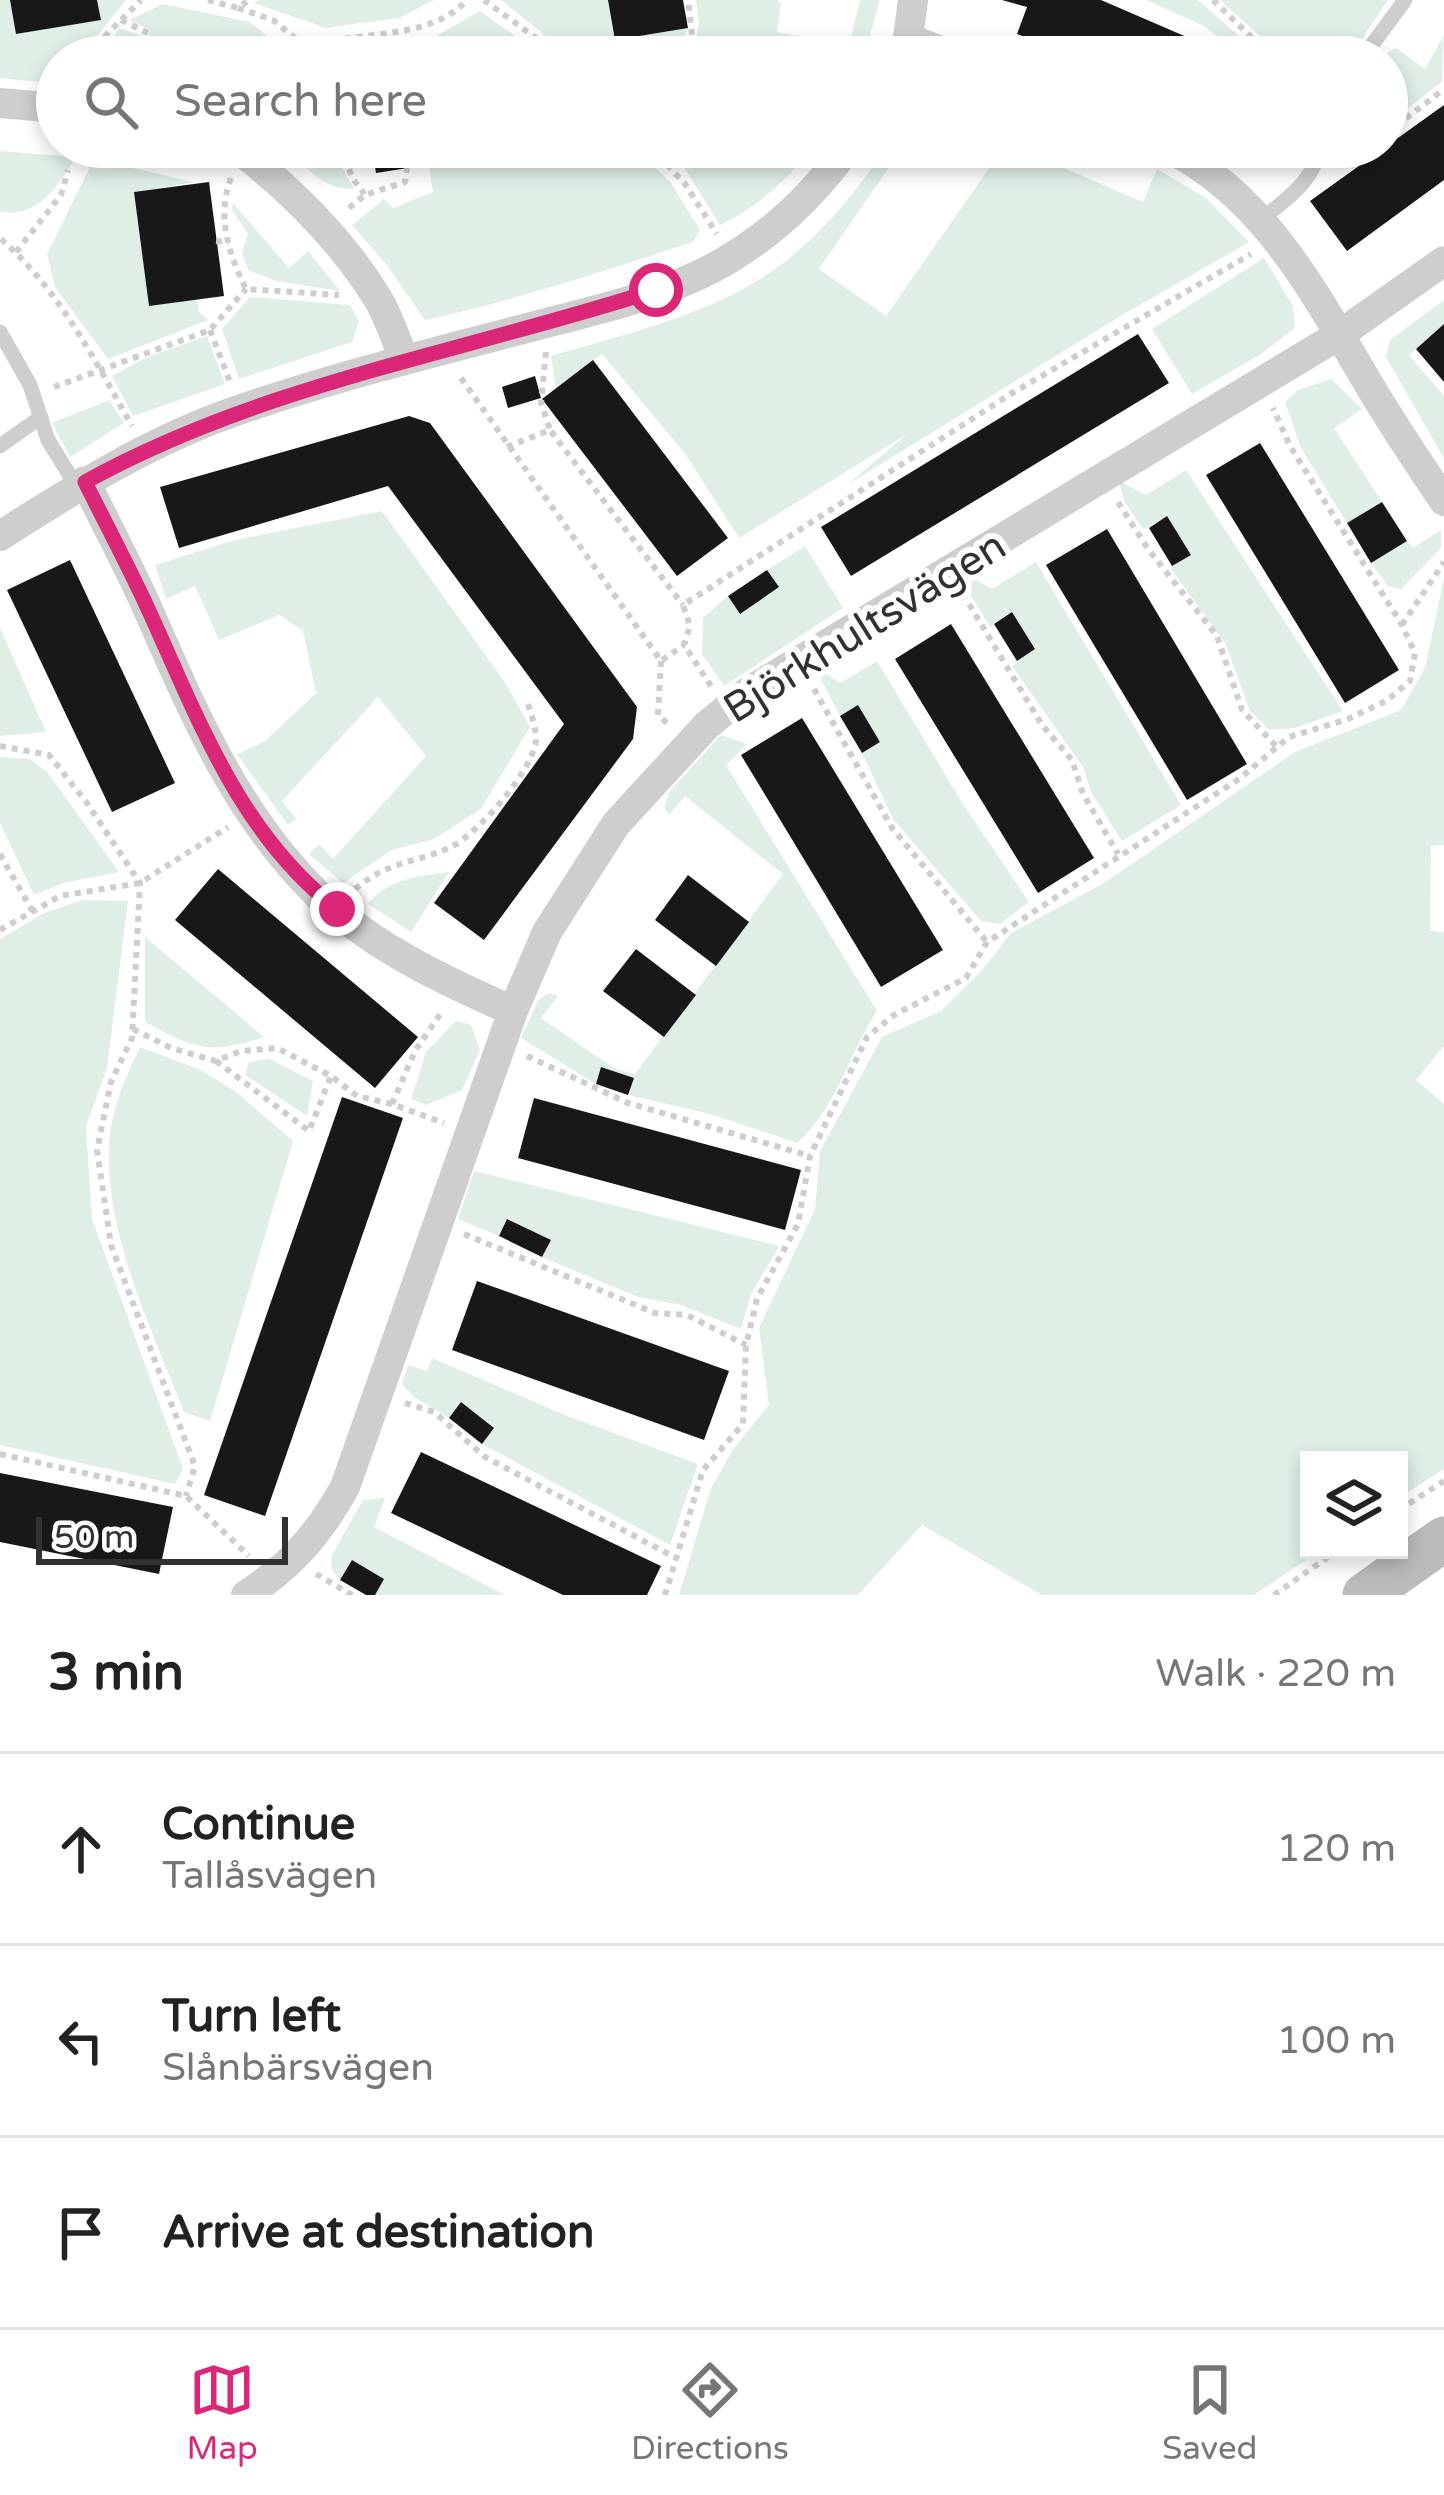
<!DOCTYPE html>
<meta charset="utf-8">
<style>
body{margin:0;font-family:"Varela Round",sans-serif;background:#f6f6f6;color:#222}
.controls{position:absolute;right:36px;bottom:36px;display:grid;overflow:hidden;border-radius:0px;box-shadow:0 6px 18px #0003}
.controls button{width:108px;height:108px;display:grid;place-items:center;padding:0;border:0;border-bottom:3px solid #e0e0e0;background:#fff;color:#222;font:60px sans-serif}
.scale{position:absolute;left:36px;bottom:30px;width:252px;box-sizing:border-box;padding-left:12px;border:6px solid #313131;border-top:0;font-size:33px;line-height:42px;white-space:nowrap;color:#313131;-webkit-text-stroke:9px #fff;paint-order:stroke}
.stop{position:absolute;width:36px;height:36px;margin:-27px;border:9px solid #db2777;border-radius:50%;background:#fff}
.stop.end{background:#db2777;border-color:#fff;box-shadow:0 3px 12px #0008}
.list{margin:0;padding:0;list-style:none}
h2{display:flex;justify-content:space-between;align-items:center;height:156px;margin:0;padding:0 48px;font-size:51px}
h2 small{font-size:39px;font-weight:400;color:#767676}
.list li{display:grid;grid-template-columns:78px 1fr auto;gap:36px;align-items:center;box-sizing:border-box;height:192px;padding:0 48px;border-top:3px solid #e0e0e0}
.list b{display:block;font-size:45px;white-space:nowrap}
.list p{margin:0;font-size:39px;white-space:nowrap;color:#767676}
.list em{font-size:39px;font-style:normal;color:#767676}
.icon{flex:none;width:66px;height:66px;fill:none;stroke:currentColor;stroke-width:2;stroke-linecap:round;stroke-linejoin:round}
.map{position:relative;flex:none;width:1444px;height:1595px;overflow:hidden}
.search{position:absolute;background:#fff;box-shadow:0 6px 18px #0003;left:36px;right:36px;top:36px;height:132px;display:flex;align-items:center;gap:30px;box-sizing:border-box;padding:0 42px;border-radius:66px;color:#767676;font-size:45px}
.sheet{height:732px;background:#fff}
nav{display:flex;justify-content:space-around;align-items:center;box-sizing:border-box;height:168px;border-top:3px solid #e0e0e0;background:#fff;font-size:33px;color:#767676}
nav a{display:grid;justify-items:center;gap:6px}
nav .on{color:#db2777}
.map>svg:first-child{display:block}
</style>
<div class="map">
<svg width="1444" height="1595" viewBox="0 0 1444 1595">
<rect width="100%" height="100%" fill="#fff"/>
<!-- green -->
<path fill="#dfefe6" d="M0 0H10L17 34 100 20 97 0H126L80 57H57V84L0 78Z
M258 0H434L399 18 326 28 254 3Z
M501 0H608L615 40 688 28 675 57H572Z
M696 0H777L781 3 777 32 849 45 860 0H880L864 57H689L699 26Z
M1146 0H1198L1263 57H1247L1202 25Z
M1220 0H1388L1350 57H1314L1304 51 1298 57H1283Z
M163 4 250 22 293 57H101L119 28 148 38 150 30 129 20Z
M480 11 545 57H444L442 49 370 57 389 48 433 38Z
M1444 35 1442 82 1387 124V57H1379L1396 48 1425 69Z
M286 147H331L354 189C323 190 307 168 286 147Z
M458 147H634L671 183 700 230 693 242C604 271 517 300 425 320L386 264 352 225 384 199 393 208 433 192 429 165 459 160Z
M667 147H813C789 178 756 209 720 225L680 161Z
M887 147H903L819 269 886 316 1001 151 997 147H1015L1143 202 1157 169 1206 198 1249 242 1119 317 847 485 907 434 739 538 686 455 602 354 556 388 551 356C625 334 711 315 775 269 820 237 856 192 887 147Z
M0 151 76 157C58 185 38 220 0 211Z
M94 159 193 182 134 193 149 305 197 299 199 312 208 320 108 359 55 287 47 254Z
M233 203 289 268 308 251 340 291 276 281 248 270 242 253 248 234 232 210Z
M1264 258 1293 306 1295 328 1261 354 1192 394 1152 329Z
M250 297 350 305 359 321 352 342 239 379 222 329Z
M1444 300V324L1409 355 1444 396V459L1386 357 1390 340Z
M207 336 225 384 133 416 112 376 145 358Z
M1331 379 1362 409 1334 428 1382 502 1347 523 1301 448 1285 402 1298 390Z
M109 400 124 423 70 457 52 423Z
M1186 470 1343 711 1295 728 1269 730 1250 711 1225 643 1170 568 1190 554 1167 517 1143 529 1124 501 1119 481 1146 495Z
M382 511 504 681 530 727 481 809 434 839 392 850 343 883 309 854 319 844 333 859 426 756 378 697 282 801 296 819 288 825 237 754 265 741 316 693 303 631 279 615 219 640 195 586 166 599 155 565 235 540Z
M1441 530V548L1401 589 1388 586 1371 563 1407 541 1413 548Z
M805 546 843 608 724 686 702 654 703 618 728 596 740 613 778 586 767 570Z
M1036 562 1181 805 1122 841 1091 792 1083 767 1012 666 1035 648 1012 612 990 627 966 587 965 573 992 589Z
M1444 578V845L1431 846 1430 931 1444 932V1046L1416 1080 1444 1104V1469L1399 1498V1460H1309V1550H1321L1254 1595H1042L922 1525 858 1595H679L711 1488 733 1449 769 1405 759 1328 815 1209 820 1151 882 1037 941 1011 982 970 1011 933 1104 883 1295 752 1401 710 1425 668Z
M0 628 46 732 0 736Z
M877 661 963 804 1029 902 1000 924 981 921 893 819 862 753 880 741 858 706 840 716 814 666 840 683Z
M721 735 747 744 726 765 877 1011C848 1055 837 1108 797 1143L710 1114 628 1095 633 1078 602 1067 596 1084 521 1038 539 999 549 993 558 996 541 1018 615 1069 635 1074 783 874 685 796 669 815 664 807 670 791Z
M0 757 30 759 48 773 119 872 63 883 34 895 0 823Z
M449 872 411 932 368 904C388 878 420 876 449 872Z
M82 900 128 901 107 1068 86 1126 92 1219 183 1469 175 1484 0 1445V939L42 914Z
M145 937 264 1037C209 1055 195 1049 145 1022Z
M456 1021 471 1025 480 1050 462 1090 426 1105 411 1099 426 1052Z
M140 1047 201 1070 235 1091 293 1141 210 1421 184 1412C152 1331 100 1223 110 1135 113 1104 127 1074 140 1047Z
M270 1059 313 1081 307 1116 245 1075 249 1062Z
M474 1171 779 1246 751 1294 741 1329 681 1305 638 1297 542 1257 550 1240 508 1219 499 1236 458 1219Z
M432 1358 565 1415 698 1464 670 1545 482 1444 494 1428 461 1403 449 1418 414 1397 402 1384 408 1365 427 1371Z
M385 1498 374 1527 505 1595H375L383 1578 352 1560 340 1580 331 1568 332 1555 363 1500Z"/>
<!-- building -->
<path fill="#181818" d="M10 0H97L101 20 16 34Z
M608 0H683L688 28 615 40Z
M1002 0H1101L1233 57H1076L1017 34 1027 7Z
M1444 105V180L1347 251 1310 201Z
M372 147H458L460 160 376 173Z
M1248 147H1286L1272 166Z
M209 182 224 296 149 306 134 192Z
M1444 324V382L1416 349Z
M1138 334 1169 383 851 576 821 527Z
M593 360 728 538 677 576 542 399Z
M535 376 541 398 508 408 502 387Z
M409 416 430 423 637 707 633 739 484 940 434 903 564 724 388 486 179 548 160 487Z
M1260 443 1399 670 1345 703 1206 475Z
M1382 502 1407 541 1371 563 1347 523Z
M1167 516 1191 555 1172 566 1149 528Z
M1107 529 1247 764 1187 800 1046 565Z
M70 560 175 783 112 812 7 590Z
M767 570 779 587 740 614 728 596Z
M1012 612 1035 649 1017 661 994 624Z
M951 624 1094 858 1038 893 895 659Z
M858 705 880 742 862 753 840 716Z
M802 718 943 950 881 987 741 755Z
M218 869 418 1037 375 1088 175 920Z
M688 875 749 922 716 966 655 920Z
M636 949 696 995 664 1037 603 991Z
M601 1067 634 1078 628 1095 596 1084Z
M342 1097 403 1118 265 1516 204 1495Z
M534 1098 801 1170 785 1230 518 1158Z
M507 1219 551 1240 542 1257 499 1236Z
M477 1281 729 1371 704 1440 452 1350Z
M461 1402 494 1428 482 1444 449 1418Z
M421 1452 661 1566 647 1595H563L391 1513Z
M0 1473 173 1507 159 1574 0 1542Z
M352 1560 384 1579 375 1595H366L340 1580Z"/>
<g fill="none" stroke-linecap="round" stroke-linejoin="round">
<!-- path -->
<path stroke="#cecece" stroke-width="6" stroke-dasharray="6 6" stroke-linecap="butt" d="M208 0 238 8 249 0
M484 0 562 57
M1213 0 1272 57
M238 8 273 20 307 48C357 29 429 42 467 0
M121 20 150 34
M92 57 105 36 141 0
M683 57 692 35 688 0
M1387 133 1444 89
M340 147 353 179 365 195
M651 147 685 184 717 234
M1339 159 1347 161 1367 147
M231 178C216 216 229 255 246 289L339 295
M349 208 365 195 405 182 407 168
M1 239C60 291 94 359 132 426
M216 241 229 242
M16 252 61 195 68 170
M210 330 230 382
M546 352 541 403 550 430
M461 378 661 661 684 645
M54 387 210 330 246 289
M507 447 550 430 683 605
M1118 502 1148 549 1217 636 1242 710 1277 747
M963 594 1042 725 1072 760 1083 794 1118 854
M1402 625 1444 562
M661 661 658 715 668 724
M711 686 684 645 690 626 683 605 1009 395 1251 254
M814 689 892 828 987 942
M0 746 49 755 87 803 140 883 132 1038 111 1082 97 1150 111 1245 195 1466 186 1496
M0 854 33 912
M355 889C388 861 415 863 449 848 478 834 531 773 536 741 537 730 531 714 528 704
M0 930 60 896 140 883 228 827
M133 1029 171 1048 216 1061 241 1051 277 1048 331 1076 357 1096 392 1104 444 1123
M527 1056 628 1103 810 1156
M216 1061 309 1131 331 1076
M392 1104 415 1051 441 1013
M464 1234 655 1313 687 1315 746 1345
M405 1403 434 1412 485 1457 676 1558
M0 1454 186 1496 249 1556
M1399 1510 1444 1481
M316 1574 352 1595
M665 1595 703 1470 743 1424 746 1345 757 1299 798 1224 810 1156 867 1037 894 1015 966 978 987 942 1239 779 1289 737 1348 719 1386 701 1410 681 1415 653 1402 625 1290 446 1273 408
M1274 1595 1338 1550"/>
<!-- service -->
<path stroke="#cecece" stroke-width="15" d="M1363 57 1405 0
M73 149 74 147
M1261 220C1287 198 1313 183 1320 147
M0 332 30 385 48 440 77 487
M0 446 41 417"/>
<!-- minor -->
<path stroke="#cecece" stroke-width="30" d="M908 38 955 57
M900 57 908 38 913 0
M0 103 57 108
M236 147C290 189 342 240 378 299 389 317 396 340 404 360
M1166 147C1264 194 1315 294 1368 383 1392 424 1418 462 1444 501
M85 481C105 522 127 563 146 605 192 709 234 812 317 894 372 947 445 981 513 1011
M0 536C75 488 148 442 233 412 330 378 431 353 531 327 591 311 658 297 713 268 767 239 813 196 848 147
M246 1595C292 1565 318 1535 345 1487L513 1011 547 932 616 824 707 725 749 691 1339 335 1444 261"/>
<!-- secondary -->
<path stroke="#bbb" stroke-width="45" d="M1365 1595 1444 1539"/>
</g>
<g fill="none" stroke-linecap="round" stroke-linejoin="round">
<!-- route -->
<path stroke="#db2777" stroke-width="15" d="M337 909C235 830 195 709 143 598 124 558 104 520 85 482 262 384 464 352 656 290"/>
</g>
<g text-anchor="middle" stroke-width="12" stroke-linejoin="round" paint-order="stroke">
<!-- street labels -->
<g font-size="42" fill="#313131" stroke="#fff">
<text transform="translate(864 626) rotate(-32)" y="15">Björkhultsvägen</text>
</g>
</g>
</svg>
<div class="controls">
<button><svg class="icon" aria-label="layers" viewBox="0 0 24 24"><path d="M12 4l9 5-9 5-9-5zM3 14l9 5 9-5"/></svg></button>
</div>
<div class="scale">50 m</div>
<div class="stop" style="left:656px;top:290px"></div>
<div class="stop end" style="left:337px;top:909px"></div>
<div class="search"><svg class="icon" aria-label="search" viewBox="0 0 24 24"><circle cx="10" cy="10" r="6"/><path d="M15 15l6 6"/></svg>Search here</div>
</div>
<section class="sheet">
<h2>3 min<small>Walk · 220 m</small></h2>
<ul class="list">
<li><svg class="icon" aria-label="ahead" viewBox="0 0 24 24"><path d="M12 20V5M6 11l6-6 6 6"/></svg><div><b>Continue</b><p>Tallåsvägen</p></div><em>120 m</em></li>
<li><svg class="icon" aria-label="left" viewBox="0 0 24 24"><path d="M17 20v-9H6M10 6l-5 5 5 5"/></svg><div><b>Turn left</b><p>Slånbärsvägen</p></div><em>100 m</em></li>
<li><svg class="icon" aria-label="arrive" viewBox="0 0 24 24"><path d="M6 21V4h12l-3 4 3 4H6"/></svg><div><b>Arrive at destination</b></div></li>
</ul>
</section>
<nav>
<a class="on"><svg class="icon" aria-label="map" viewBox="0 0 24 24"><path d="M3 6l6-2 6 2 6-2v14l-6 2-6-2-6 2zM9 4v14M15 6v14"/></svg>Map</a>
<a><svg class="icon" aria-label="directions" viewBox="0 0 24 24"><path d="M12 3l9 9-9 9-9-9zM9 14v-3h6M13 9l2 2-2 2"/></svg>Directions</a>
<a><svg class="icon" aria-label="saved" viewBox="0 0 24 24"><path d="M7 4h10v16l-5-4-5 4z"/></svg>Saved</a>
</nav>
